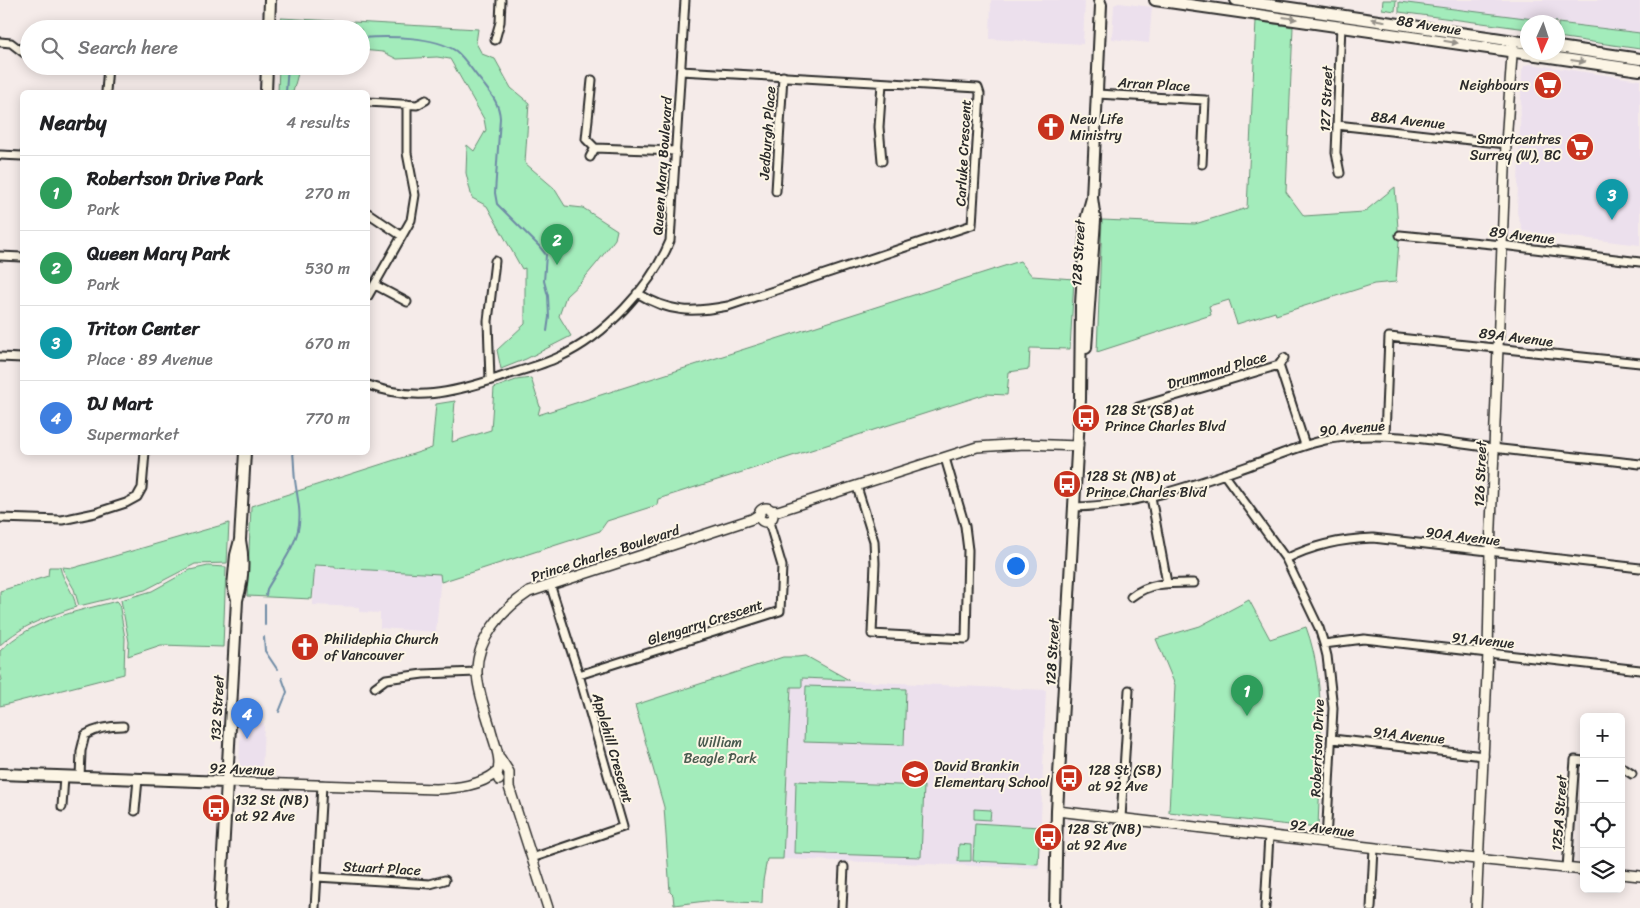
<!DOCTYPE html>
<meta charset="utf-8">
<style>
body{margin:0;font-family:Sriracha,sans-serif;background:#f6f6f6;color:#202124}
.controls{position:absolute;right:15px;bottom:15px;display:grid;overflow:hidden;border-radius:8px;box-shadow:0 2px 12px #0003}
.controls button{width:45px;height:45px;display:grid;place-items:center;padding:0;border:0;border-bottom:1px solid #e0e0e0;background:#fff;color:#202124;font:25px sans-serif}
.compass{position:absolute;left:1520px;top:15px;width:45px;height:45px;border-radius:50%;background:#fff;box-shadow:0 2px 12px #0003;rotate:183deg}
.you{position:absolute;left:1015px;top:565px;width:18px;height:18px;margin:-12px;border:4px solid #fff;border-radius:50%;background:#1a73e8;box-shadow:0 0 0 8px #1a73e833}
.badge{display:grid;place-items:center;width:32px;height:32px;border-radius:50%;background:#c8321e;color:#fff;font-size:16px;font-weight:700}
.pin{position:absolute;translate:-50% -41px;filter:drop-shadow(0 1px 2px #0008)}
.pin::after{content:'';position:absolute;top:26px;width:18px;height:15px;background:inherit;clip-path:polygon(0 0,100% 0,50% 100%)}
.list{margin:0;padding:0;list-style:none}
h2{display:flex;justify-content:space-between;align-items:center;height:65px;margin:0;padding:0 20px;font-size:21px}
h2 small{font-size:16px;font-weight:400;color:#757577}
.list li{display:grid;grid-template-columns:32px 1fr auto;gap:15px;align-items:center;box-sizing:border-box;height:75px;padding:0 20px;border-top:1px solid #e0e0e0}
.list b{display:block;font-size:19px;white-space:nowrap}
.list p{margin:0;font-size:16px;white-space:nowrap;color:#757577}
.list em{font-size:16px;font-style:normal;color:#757577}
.icon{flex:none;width:28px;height:28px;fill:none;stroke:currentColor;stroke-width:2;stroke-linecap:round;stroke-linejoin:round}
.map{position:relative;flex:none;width:1640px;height:908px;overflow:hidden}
.search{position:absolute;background:#fff;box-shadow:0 2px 12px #0003;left:20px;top:20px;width:350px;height:55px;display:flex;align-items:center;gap:12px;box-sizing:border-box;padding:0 18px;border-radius:28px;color:#757577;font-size:19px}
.panel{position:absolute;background:#fff;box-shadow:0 2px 12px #0003;left:20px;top:90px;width:350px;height:365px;border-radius:8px}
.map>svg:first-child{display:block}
</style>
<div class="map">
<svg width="1640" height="908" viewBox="0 0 1640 908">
<rect width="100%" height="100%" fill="#f5ebe9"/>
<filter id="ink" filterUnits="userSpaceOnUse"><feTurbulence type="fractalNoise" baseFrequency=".02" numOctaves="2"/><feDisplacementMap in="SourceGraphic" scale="10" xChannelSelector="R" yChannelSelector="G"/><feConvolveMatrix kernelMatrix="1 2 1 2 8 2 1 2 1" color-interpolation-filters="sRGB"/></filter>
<g filter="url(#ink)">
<!-- built -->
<path fill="#ece0ed" d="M991 0H1078L1085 1 1083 44 990 39Z
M1399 0H1640V33L1399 2Z
M1119 3 1152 7 1149 43 1112 39 1114 5Z
M1530 64 1640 80V245L1523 231 1517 213 1522 70 1525 65Z
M314 565 335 566V568L441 574 436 632 380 628V613L359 612V607L313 605Z
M792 678 1046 690 1039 868 783 859Z
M241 720 264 723 262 775H242L239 772Z"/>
<!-- green -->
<path fill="#a3ecbb" stroke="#678c73" d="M1383 0H1396L1395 11 1382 9Z
M1399 2 1557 22H1528L1527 29 1399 12Z
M281 18 478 29 476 43 482 54 495 59 511 88 529 103 525 163 554 188 565 206 583 208 617 230 615 239 597 263 581 282 566 296 559 316 571 336 526 359 501 369 497 350 525 324V268L522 269 487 206 472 198 466 173 467 145 474 151 486 130 484 119 450 59 437 57 397 59 383 52 361 50V29H281Z
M1256 21 1293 27 1286 192 1304 216 1364 212 1395 187 1399 242 1396 282 1374 284 1276 315 1275 312 1237 324 1229 300 1209 306 1211 315 1097 352 1102 220 1195 224 1247 208Z
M1558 23 1640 33V49L1558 37Z
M279 66H300L293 92H278Z
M1020 261 1032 276 1074 279 1070 349 1030 348 1029 369 1009 372 1007 395 986 394 658 499 657 505 607 521 600 531 441 582 440 574 335 568V566L315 565 312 599 247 596 251 506 432 448 436 404 455 401 452 442 491 430 494 388 516 380 531 378 540 407 538 415Z
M229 523 227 563 195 564 145 590 79 606 74 589 63 570 62 567 73 568Z
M208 566 226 567 223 647 161 645 128 656 129 642 121 600 152 591 190 570Z
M49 567H60C63 582 74 591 76 607 47 617 24 624 0 645V591L48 576Z
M1249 600 1270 639 1306 627C1328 686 1320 765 1318 828L1169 812 1175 685 1156 639 1200 626Z
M117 601 119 603 125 638 124 674 0 706V681L2 680 0 672V651C33 619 74 612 117 601Z
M806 656 849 680 802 678V687H791L783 859H767L763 881 762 903 706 901 674 905 673 895 670 892 664 807 635 705 783 657H797Z
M806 686 906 689 904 745 804 742Z
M796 781 924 786 921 857 794 853Z
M974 809 991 810 990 820 974 819Z
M975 823 1040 827 1038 864 973 861Z
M959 844 971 845V861H958Z"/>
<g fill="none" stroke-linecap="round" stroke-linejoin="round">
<!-- stream -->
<path stroke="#6e8ba5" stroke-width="2" d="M361 38C388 36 434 36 456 51 465 58 473 72 481 81 490 93 499 102 500 118L495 193 497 204 539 246 546 255 544 281 548 296 549 317 547 331
M286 92 288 66
M266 595 267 589C277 571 293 551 298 530 302 513 297 497 295 480 294 471 294 462 293 452
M265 625V605
M264 637 265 651 277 669
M279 712 287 692 282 678"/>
<defs>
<path id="minor" d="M495 40 500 22 501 0
M0 42 11 43 24 53
M592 80 586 139 595 148 676 151
M106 92 108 66
M1097 94 1205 100 1202 164
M368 102 417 105 426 100
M1337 125 1506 144
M0 155 22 156
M590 157 595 148
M882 161 879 127 882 83
M1340 173 1336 153 1341 25
M776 191 783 76
M368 213 402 236
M1400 235 1502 245 1640 262
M0 256 22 257
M375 285 407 302
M637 293C670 313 692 313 728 306L972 225 980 94 978 88 681 71
M368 296 411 220 415 195 407 153V104
M0 357 22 358
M1279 365 1284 358
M490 380 488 321 495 261
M368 385C415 402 451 393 498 378 518 371 540 366 559 357 605 336 651 287 670 241L685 0
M1138 407 1279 365 1305 445
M1385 436 1389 337 1640 363
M1224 474 1286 559 1319 628 1324 644 1327 656 1333 708 1326 842
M857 487 874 541 875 563 872 634 966 639 968 550 965 526 945 458
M1151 497 1167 583
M1074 507C1135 506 1194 485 1251 465 1277 456 1303 444 1330 439 1384 431 1439 441 1493 448 1542 454 1591 458 1640 464
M0 518 62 520 95 513 126 503 137 497 142 488 145 452
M1286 559C1313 545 1343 539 1373 538L1640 568
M1131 597C1150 582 1170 583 1194 583
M1324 644 1364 639 1640 670
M579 675 780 611 782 566 769 522
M375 687 386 679 423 674 477 672
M1332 739 1484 756
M1621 767 1632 774
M80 777 81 751 85 735C97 728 109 726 123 726
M62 807 64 776
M135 811 138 779
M1121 818 1129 690
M532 858 623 827 579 675 550 584
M1567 868 1575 760 1584 761
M317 877 430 884 445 880
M315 908 322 785
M842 908 844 867
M1265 908 1269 835
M1371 908 1374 848"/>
<path id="tertiary" d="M759 515a7 7 0 1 1 14 0a7 7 0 1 1-14 0Z
M770 510 778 511 977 447 1025 444 1078 446
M500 758 509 772V787L548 908
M499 780 497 775C502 760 496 748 492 734 487 714 478 694 477 673 476 639 503 609 529 592L752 519 760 514
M226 782 436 789C457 788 480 786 497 772
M1057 811 1428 854 1584 870
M1621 874 1640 876
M1476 908 1488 653 1490 551 1506 144 1513 40"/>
<path id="secondary" d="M1155 0 1640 70
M1236 0 1528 43
M269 29 270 0
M1558 47 1640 59
M266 92 267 66
M1086 348 1095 220 1092 198 1101 5 1099 0
M237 599 233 586 236 555 240 540 245 452
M0 774 226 782
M220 908 237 600C243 581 244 560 240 540
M1055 908 1057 811 1080 399 1081 305 1086 220 1092 198"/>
</defs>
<!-- minor casing -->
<use href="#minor" stroke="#2b2b2b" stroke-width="11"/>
<!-- tertiary casing -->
<use href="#tertiary" stroke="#2b2b2b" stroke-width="12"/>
<!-- secondary casing -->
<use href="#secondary" stroke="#2b2b2b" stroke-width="14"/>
<!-- minor -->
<use href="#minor" stroke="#fcf5e5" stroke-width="7"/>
<!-- tertiary -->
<use href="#tertiary" stroke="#fcf5e5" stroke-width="9"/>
<!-- secondary -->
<use href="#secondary" stroke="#fcf5e5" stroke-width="10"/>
</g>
<!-- one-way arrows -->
<defs><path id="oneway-solid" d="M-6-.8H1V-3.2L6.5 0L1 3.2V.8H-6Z" transform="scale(1.25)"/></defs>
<g fill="#949088">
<use href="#oneway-solid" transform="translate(1290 18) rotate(8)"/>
<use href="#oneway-solid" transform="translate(1378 20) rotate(-171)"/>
<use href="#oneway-solid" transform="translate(1451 42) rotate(9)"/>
<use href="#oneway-solid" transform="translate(1578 61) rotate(8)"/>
</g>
</g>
<!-- icons -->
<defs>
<symbol id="supermarket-disc" viewBox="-11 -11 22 22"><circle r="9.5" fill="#c8321e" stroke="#fcf5e5"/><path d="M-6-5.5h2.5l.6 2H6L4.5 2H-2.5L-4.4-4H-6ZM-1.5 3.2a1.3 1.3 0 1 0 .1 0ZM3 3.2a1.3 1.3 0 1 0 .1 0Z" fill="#fff"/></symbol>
<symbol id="church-disc" viewBox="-11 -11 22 22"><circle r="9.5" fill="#c8321e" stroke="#fcf5e5"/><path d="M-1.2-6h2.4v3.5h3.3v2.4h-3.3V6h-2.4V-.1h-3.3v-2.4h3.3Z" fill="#fff"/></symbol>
<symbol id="bus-disc" viewBox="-11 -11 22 22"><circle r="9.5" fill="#c8321e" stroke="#fcf5e5"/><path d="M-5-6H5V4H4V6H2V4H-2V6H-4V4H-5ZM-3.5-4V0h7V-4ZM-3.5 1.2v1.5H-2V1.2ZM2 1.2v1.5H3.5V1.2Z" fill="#fff"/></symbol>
<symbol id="school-disc" viewBox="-11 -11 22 22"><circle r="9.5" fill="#c8321e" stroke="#fcf5e5"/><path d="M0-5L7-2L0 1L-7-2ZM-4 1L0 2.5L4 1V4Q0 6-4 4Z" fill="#fff"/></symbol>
</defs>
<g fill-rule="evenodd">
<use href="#supermarket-disc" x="1532" y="69" width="32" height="32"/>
<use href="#church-disc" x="1035" y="111" width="32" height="32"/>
<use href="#supermarket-disc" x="1564" y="131" width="32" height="32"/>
<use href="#bus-disc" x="1070" y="402" width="32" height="32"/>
<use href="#bus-disc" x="1051" y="468" width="32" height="32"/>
<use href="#church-disc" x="289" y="631" width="32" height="32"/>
<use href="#school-disc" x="899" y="758" width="32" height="32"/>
<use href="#bus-disc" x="1053" y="762" width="32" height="32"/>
<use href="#bus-disc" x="200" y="792" width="32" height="32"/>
<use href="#bus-disc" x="1032" y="821" width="32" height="32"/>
</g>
<g text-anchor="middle" stroke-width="4" stroke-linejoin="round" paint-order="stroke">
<!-- street labels -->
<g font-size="14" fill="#2b2b2b" stroke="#fcf5e5">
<text transform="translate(1429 25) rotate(9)" y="5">88 Avenue</text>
<text transform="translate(1154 84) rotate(3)" y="5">Arran Place</text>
<text transform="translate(1326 99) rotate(-88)" y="5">127 Street</text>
<text transform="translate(1408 120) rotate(6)" y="5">88A Avenue</text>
<text transform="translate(767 133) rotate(-86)" y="5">Jedburgh Place</text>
<text transform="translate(963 153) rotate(-87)" y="5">Carluke Crescent</text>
<text transform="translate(662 166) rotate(-86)" y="5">Queen Mary Boulevard</text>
<text transform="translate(1522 235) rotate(7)" y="5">89 Avenue</text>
<text transform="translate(1078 253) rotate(-87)" y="5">128 Street</text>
<text transform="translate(1516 337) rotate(7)" y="5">89A Avenue</text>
<text transform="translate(1217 370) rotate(-16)" y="5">Drummond Place</text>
<text transform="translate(1352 428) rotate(-5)" y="5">90 Avenue</text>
<text transform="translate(1480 474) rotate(-88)" y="5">126 Street</text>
<text transform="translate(1463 536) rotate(7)" y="5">90A Avenue</text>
<text transform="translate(605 553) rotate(-18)" y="5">Prince Charles Boulevard</text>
<text transform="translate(705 622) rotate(-18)" y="5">Glengarry Crescent</text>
<text transform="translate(1483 640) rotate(6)" y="5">91 Avenue</text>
<text transform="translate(1052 652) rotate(-87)" y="5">128 Street</text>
<text transform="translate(217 708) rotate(-87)" y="5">132 Street</text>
<text transform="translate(1409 735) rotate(6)" y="5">91A Avenue</text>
<text transform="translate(613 748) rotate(74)" y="5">Applehill Crescent</text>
<text transform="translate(1317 748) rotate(-88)" y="5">Robertson Drive</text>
<text transform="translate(242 769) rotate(2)" y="5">92 Avenue</text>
<text transform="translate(1559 813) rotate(-86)" y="5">125A Street</text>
<text transform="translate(1322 828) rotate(7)" y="5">92 Avenue</text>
<text transform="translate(382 868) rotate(3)" y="5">Stuart Place</text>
</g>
<!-- poi labels -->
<g font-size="14" fill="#2b2b2b" stroke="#fcf5e5" text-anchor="start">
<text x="1529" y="90" text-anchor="end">Neighbours</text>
<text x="1070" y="124">New Life<tspan x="1070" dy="16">Ministry</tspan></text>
<text x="1561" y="144" text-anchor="end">Smartcentres<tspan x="1561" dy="16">Surrey (W), BC</tspan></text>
<text x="1105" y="415">128 St (SB) at<tspan x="1105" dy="16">Prince Charles Blvd</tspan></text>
<text x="1086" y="481">128 St (NB) at<tspan x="1086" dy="16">Prince Charles Blvd</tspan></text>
<text x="324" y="644">Philidephia Church<tspan x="324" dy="16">of Vancouver</tspan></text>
<text x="934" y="771">David Brankin<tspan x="934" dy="16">Elementary School</tspan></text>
<text x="1088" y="775">128 St (SB)<tspan x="1088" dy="16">at 92 Ave</tspan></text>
<text x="235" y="805">132 St (NB)<tspan x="235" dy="16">at 92 Ave</tspan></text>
<text x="1067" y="834">128 St (NB)<tspan x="1067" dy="16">at 92 Ave</tspan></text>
</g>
<!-- park labels -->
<g font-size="14" fill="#495b4f" stroke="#fcf5e5">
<text x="720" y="747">William<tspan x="720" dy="16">Beagle Park</tspan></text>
</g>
</g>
</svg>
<div class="controls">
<button>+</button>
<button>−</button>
<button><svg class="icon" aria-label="locate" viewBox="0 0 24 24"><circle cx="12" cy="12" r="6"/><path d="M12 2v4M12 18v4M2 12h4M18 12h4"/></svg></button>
<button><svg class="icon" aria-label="layers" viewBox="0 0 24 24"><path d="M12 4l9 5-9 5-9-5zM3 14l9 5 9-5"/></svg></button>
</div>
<svg class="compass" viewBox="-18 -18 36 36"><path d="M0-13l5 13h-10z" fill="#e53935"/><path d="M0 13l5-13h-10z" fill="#757577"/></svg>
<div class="you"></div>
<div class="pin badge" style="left:1247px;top:716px;background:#2e9e5b">1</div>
<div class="pin badge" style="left:557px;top:265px;background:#2e9e5b">2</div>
<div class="pin badge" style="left:1612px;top:220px;background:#0f9aa8">3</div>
<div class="pin badge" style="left:247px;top:739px;background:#3f7fe0">4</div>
<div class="search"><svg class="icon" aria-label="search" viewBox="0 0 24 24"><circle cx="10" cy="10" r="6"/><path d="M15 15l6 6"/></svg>Search here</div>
<section class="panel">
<h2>Nearby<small>4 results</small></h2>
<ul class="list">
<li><span class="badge" style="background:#2e9e5b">1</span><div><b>Robertson Drive Park</b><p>Park</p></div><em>270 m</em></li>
<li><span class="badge" style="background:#2e9e5b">2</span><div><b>Queen Mary Park</b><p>Park</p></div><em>530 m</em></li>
<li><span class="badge" style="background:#0f9aa8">3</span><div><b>Triton Center</b><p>Place · 89 Avenue</p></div><em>670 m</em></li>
<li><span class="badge" style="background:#3f7fe0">4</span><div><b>DJ Mart</b><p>Supermarket</p></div><em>770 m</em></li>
</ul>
</section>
</div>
